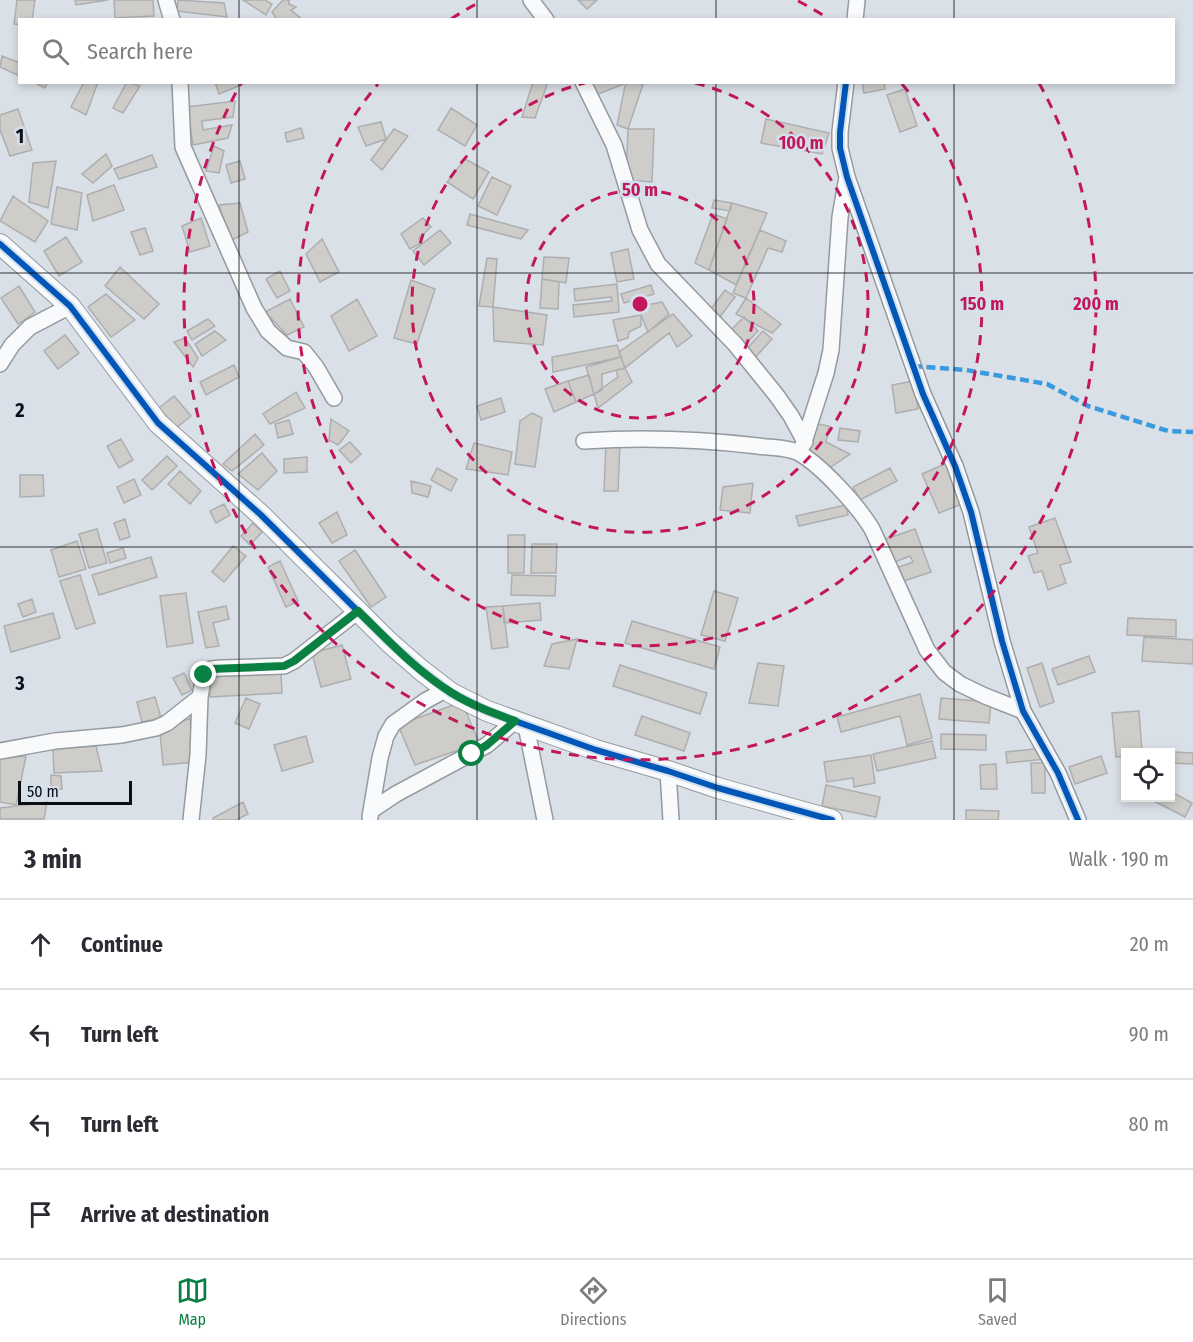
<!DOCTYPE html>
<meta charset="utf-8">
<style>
body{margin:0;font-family:"Fira Sans Condensed",sans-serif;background:#f7f7f7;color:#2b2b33}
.controls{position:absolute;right:18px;bottom:18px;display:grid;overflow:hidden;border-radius:0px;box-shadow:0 3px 9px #0003}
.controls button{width:54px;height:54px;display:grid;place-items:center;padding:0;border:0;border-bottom:2px solid #e1e1e2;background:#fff;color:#2b2b33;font:30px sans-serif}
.scale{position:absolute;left:18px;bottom:15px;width:114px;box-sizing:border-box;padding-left:6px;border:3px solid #0b0f13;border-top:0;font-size:16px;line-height:21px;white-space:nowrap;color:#0b0f13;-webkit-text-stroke:4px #d4e0ed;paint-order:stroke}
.stop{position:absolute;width:18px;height:18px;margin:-14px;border:4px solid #0b8043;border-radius:50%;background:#fff}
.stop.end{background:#0b8043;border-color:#fff;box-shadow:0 2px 6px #0008}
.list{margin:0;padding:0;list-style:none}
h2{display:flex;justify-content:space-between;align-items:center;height:78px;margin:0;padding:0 24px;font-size:26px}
h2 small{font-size:20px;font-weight:400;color:#7c7c81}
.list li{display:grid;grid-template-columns:39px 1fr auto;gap:18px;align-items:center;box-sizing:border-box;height:90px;padding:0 24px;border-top:2px solid #e1e1e2}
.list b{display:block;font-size:22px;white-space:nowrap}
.list em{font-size:20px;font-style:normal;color:#7c7c81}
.icon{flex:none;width:33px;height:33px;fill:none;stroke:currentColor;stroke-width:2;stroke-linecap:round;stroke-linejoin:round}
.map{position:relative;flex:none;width:1193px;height:820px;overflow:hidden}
.search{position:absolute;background:#fff;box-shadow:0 3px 9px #0003;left:18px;right:18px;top:18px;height:66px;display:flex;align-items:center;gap:15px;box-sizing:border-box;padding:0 21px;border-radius:0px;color:#7c7c81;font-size:22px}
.sheet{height:438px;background:#fff}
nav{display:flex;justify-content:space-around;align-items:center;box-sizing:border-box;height:84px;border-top:2px solid #e1e1e2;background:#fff;font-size:16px;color:#7c7c81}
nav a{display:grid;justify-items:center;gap:3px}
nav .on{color:#0b8043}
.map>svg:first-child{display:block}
</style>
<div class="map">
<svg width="1193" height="820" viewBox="0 0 1193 820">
<rect width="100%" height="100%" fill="#dae0e7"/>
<!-- building -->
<path fill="#cecdc9" stroke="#adaeaf" stroke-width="1.5" d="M17 0H35L32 20H20V25L14 24Z
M75 0H108L76 5Z
M114 0H153L154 16 115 18Z
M178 0 224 3 227 17 177 11Z
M243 0H265L272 4 266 15Z
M283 0H289V4L296 7 291 10 303 20H277L272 12Z
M578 0H597L587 9Z
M2 56 20 63V76L0 67Z
M33 82H48L45 88Z
M84 82H98L86 115 71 107Z
M127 82 140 86 123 113 113 108Z
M215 82H242L243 84 219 94Z
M533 82H548L535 118 522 117Z
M590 82H629L598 94 595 93Z
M629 82 643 84 628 129 617 125 625 86Z
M862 82H884L885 89 864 93Z
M905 89 917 126 900 132 887 95Z
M235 101 233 117 202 121 203 130 232 125 228 138 193 145 187 107Z
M451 108 477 125 465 146 438 130Z
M18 109 32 150 10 156 0 130V115Z
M766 119 829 133 822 154 761 143Z
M381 122 386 139 366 146 358 127Z
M301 128 304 138 287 142 285 133Z
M394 129 408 136 382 170 371 160Z
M628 129H654L652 182 626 180Z
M214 146 224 151 219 173 206 171Z
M106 154 112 166 93 183 82 174Z
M152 155 157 167 119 179 114 169Z
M465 159 489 172 473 199 447 182Z
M56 161 48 208 29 202 33 163Z
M240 161 245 179 231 183 226 165Z
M492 177 511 186 497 215 478 206Z
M114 185 124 210 93 221 87 195Z
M57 187 82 193 77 230 51 224Z
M13 196 48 221 35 242 0 221Z
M714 200 732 203 730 211 712 208Z
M240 203 248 232 230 241 219 205Z
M732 203 767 213 736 285 709 270Z
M470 214 528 230 521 239 467 225Z
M713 214 727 219 709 270 695 263Z
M201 218 210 246 190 252 182 226Z
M423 218 431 227 419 238 421 243 410 249 401 234Z
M145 228 153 251 140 255 131 232Z
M440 230 451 243 424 265 413 251Z
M760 230 786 241 782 252 768 248 746 298 733 293Z
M66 237 82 262 59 276 44 251Z
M322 239 339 272 320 282 306 254Z
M628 249 634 279 617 282 611 253Z
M544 257 569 258 566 283 542 279Z
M487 258 497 259 493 307 479 306Z
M120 267 159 304 144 319 105 286Z
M280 271 290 291 277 298 266 279Z
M542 279 559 282 558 309 540 308Z
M411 280 435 289 417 344 394 338Z
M617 284 619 312 574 317 573 305 612 301 611 297 575 301 574 289Z
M651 285 654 294 624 303 621 294Z
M19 286 35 312 18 324 1 298Z
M725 290 735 297 717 321 707 314Z
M106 294 135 320 111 337 88 307Z
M746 298 781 324 772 333 736 314Z
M290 299 304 327 287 335 265 312Z
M357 299 377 336 349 351 331 316Z
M662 302 669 314 648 332 641 315 647 305Z
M493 307 547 315 543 345 494 341Z
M673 314 692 336 677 347 669 333 625 368 619 352Z
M641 315V326L629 332 628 338 618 341 613 320Z
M744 317 758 331 743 347 728 333Z
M208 319 215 326 192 340 187 331Z
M215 331 226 340 202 356 195 344Z
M763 331 772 339 752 361 743 353Z
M65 335 79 353 58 369 44 351Z
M185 338 198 358 193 367 174 342Z
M617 345 621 357 553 372 552 357Z
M621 357 625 368 602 374V390L594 394 586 367Z
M234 365 239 377 206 395 200 382Z
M625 368 632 382 598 408 594 394 618 377 616 370Z
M589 375 594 394 576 402 568 381Z
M568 381 576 402 554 412 545 389Z
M914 381 918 409 896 413 892 385Z
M296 392 305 408 270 424 263 414Z
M174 396 191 416 176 428 159 408Z
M501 398 505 412 481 420 477 406Z
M532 413 542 418 535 467 515 464 520 421Z
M331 419 349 431 338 445 329 440Z
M289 420 293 434 278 438 275 424Z
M818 424 829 426 826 442 850 454 831 467 804 454Z
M840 428 860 431 858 442 838 440Z
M255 434 264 445 232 471 223 464Z
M121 439 133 460 119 468 107 446Z
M350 442 361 454 351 463 339 450Z
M606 442H620L618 491H604Z
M474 443 512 452 508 475 466 469Z
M262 453 277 471 258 490 238 474Z
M167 456 177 466 152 490 142 480Z
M307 457V472L284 473V459Z
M947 463 964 503 939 513 922 474Z
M437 468 457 479 451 491 431 480Z
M890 468 897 481 860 500 853 487Z
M180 471 201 491 190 504 168 484Z
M20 475H43L44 496 20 497Z
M134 479 141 495 124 503 117 487Z
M411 481 431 486 428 497 412 493Z
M753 483 750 513 720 510 723 487Z
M224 504 230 515 216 523 210 511Z
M846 505 848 515 799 526 796 516Z
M337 512 347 535 332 543 319 523Z
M1055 518 1071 562 1060 565 1066 583 1048 590 1042 571 1034 573 1028 556 1038 553 1029 527Z
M125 519 130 537 120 540 114 523Z
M253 523 262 532 250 545 241 536Z
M97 529 107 563 89 568 79 534Z
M915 529 931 572 901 582 896 568 913 562 910 556 895 562 886 539Z
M508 535H525L524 573H508Z
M77 541 86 569 59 577 51 550Z
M532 544H557L556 573H531Z
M233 546 246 556 224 582 212 572Z
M123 548 126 558 110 563 107 553Z
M355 550 386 597 371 607 339 561Z
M151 557 157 577 99 595 92 575Z
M280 561 298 601 286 607 268 567Z
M80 575 95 623 76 629 60 581Z
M512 575 556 576 555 596 511 595Z
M714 591 738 598 725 641 701 635Z
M186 593 193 643 167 647 160 596Z
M32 599 36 612 23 617 18 604Z
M540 603 541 620 504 623 503 606Z
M226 606 229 619 213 623 219 646 206 648 198 612Z
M503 606 508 647 492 649 486 607Z
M53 613 60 638 11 652 4 626Z
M1128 618 1176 620V637L1127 635Z
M632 621 720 647 714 669 625 643Z
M1144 637 1193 640V664L1142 661Z
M577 639 569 669 544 666 552 644Z
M342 645 351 679 321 687 312 653Z
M1089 656 1095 672 1058 685 1052 669Z
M758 663 784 666 778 706 749 703Z
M1042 663 1054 702 1040 707 1027 668Z
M620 665 707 693 700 714 613 686Z
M281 672 282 693 210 697 209 677Z
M184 673 192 690 182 695 173 678Z
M920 694 932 738 907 745 900 716 841 732 837 717Z
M155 697 161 718 142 722 137 702Z
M246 698 260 704 249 729 235 723Z
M941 698 991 702 989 723 939 719Z
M462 702 479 743 415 765 398 725Z
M1139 711 1142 752H1126V756L1116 757 1112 713Z
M642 716 690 733 684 751 635 735Z
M190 718 195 762 163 765 160 732Z
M941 734 986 735V750L941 749Z
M306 736 313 762 282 771 274 745Z
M932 741 936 758 877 771 873 754Z
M96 746 102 771 54 773 53 749Z
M1043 748 1045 759 1007 763 1006 752Z
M1172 752 1193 753V764L1171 763Z
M871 755 875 783 854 787 853 778 827 782 824 762Z
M26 756 16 805 0 802V759Z
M1101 756 1107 773 1075 784 1069 767Z
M1031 763H1045V793H1032Z
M996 764 997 789H981L980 765Z
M51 775 61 776 62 789 51 790Z
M826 785 880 797 876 817 822 806Z
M1170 791 1192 803 1185 817 1148 798H1170Z
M47 802 44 819H0V808Z
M243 802 248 814 236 820H214L213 818Z
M966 810 999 811 998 820H966Z"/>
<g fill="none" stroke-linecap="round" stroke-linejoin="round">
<defs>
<path id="minor" d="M166 0 172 20
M531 0 546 20
M855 20 857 0
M180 82 183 147 254 308 268 331 287 348 304 352 316 367 334 398
M583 82 614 145 640 230 658 264 735 344 777 396 791 416 805 442
M846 82 840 132V148L847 177 923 394 955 466 971 512 1002 641 1023 711 1058 773 1078 820
M0 364 12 345 30 327 70 306
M584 441C644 437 699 439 758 446 770 448 788 447 799 453 822 466 858 506 872 529L927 650 944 672 960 684 985 696 1023 711
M803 445 826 373 831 350 840 217 847 177
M526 726 545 820
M0 751 55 741 122 735 156 728 167 723 200 697
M668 771 671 820
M372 810 396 794 487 745 515 721
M370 817 380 758 386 736 393 724 425 701 447 689
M191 820 198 755 200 697 204 675 211 669 221 668 284 666 294 661 358 611"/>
<path id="tertiary" d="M0 244 70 306 158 423 261 515 390 643 421 670 451 693 487 711 596 750 668 771 718 788 832 820"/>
</defs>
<!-- minor casing -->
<use href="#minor" stroke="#959a9f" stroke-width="18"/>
<!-- tertiary casing -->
<use href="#tertiary" stroke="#959a9f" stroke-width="22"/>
<!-- minor -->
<use href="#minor" stroke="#f9fafb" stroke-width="15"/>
<!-- tertiary -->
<use href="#tertiary" stroke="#f9fafb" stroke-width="20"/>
<!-- quiet -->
<path stroke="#3a9ade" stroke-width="4.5" stroke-dasharray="9 4.5" stroke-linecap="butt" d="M913 366 966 370 1047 384 1088 406 1168 431 1193 432"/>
<defs>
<path id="cycleway" d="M846 82 840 132V148L847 177 923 394 955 466 971 512 1002 641 1023 711 1058 773 1078 820
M0 244 70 306 158 423 261 515 390 643 421 670 451 693 487 711 596 750 668 771 718 788 832 820"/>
</defs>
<!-- cycleway casing -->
<use href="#cycleway" stroke="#d4e0ed" stroke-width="10"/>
<!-- cycleway -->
<use href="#cycleway" stroke="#0057b8" stroke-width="6"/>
</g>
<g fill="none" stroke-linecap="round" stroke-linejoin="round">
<!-- route -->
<path stroke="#0b8043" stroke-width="8" d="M204 675 211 669 284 666 294 661 358 611C387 639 416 671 452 693 471 705 493 713 515 721L487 745 472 754"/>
</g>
<!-- grid -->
<path fill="none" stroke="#0b0f13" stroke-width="1.5" stroke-opacity="0.55" d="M239 0V20M477 0V20M716 0V20M954 0V20M239 82V820M477 82V820M716 82V820M954 82V820M0 273H1193M0 547H1193"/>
<!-- distance rings -->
<g fill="none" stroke="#c2185b" stroke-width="3" stroke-dasharray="10 8">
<circle cx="640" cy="304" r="114"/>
<path d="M695 83A228 228 0 1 1 585 83"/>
<path d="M451 19A342 342 0 0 1 482 1M798 1A342 342 0 0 1 829 19M902 84A342 342 0 1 1 378 84"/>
<path d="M1039 83A456 456 0 1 1 241 83"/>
</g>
<g font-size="20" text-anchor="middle" font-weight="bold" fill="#0b0f13" stroke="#d4e0ed" stroke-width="5" stroke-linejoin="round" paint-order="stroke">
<text x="20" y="143">1</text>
<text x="20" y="417">2</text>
<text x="20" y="690">3</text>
</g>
<circle cx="640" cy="304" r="9" fill="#c2185b" stroke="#d4e0ed" stroke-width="3"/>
<g font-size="18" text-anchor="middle" font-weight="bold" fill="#c2185b" stroke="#d4e0ed" stroke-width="5" stroke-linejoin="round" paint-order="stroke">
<text x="801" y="149">100 m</text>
<text x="640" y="196">50 m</text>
<text x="982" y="310">150 m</text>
<text x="1096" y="310">200 m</text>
</g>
</svg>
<div class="controls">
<button><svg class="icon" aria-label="locate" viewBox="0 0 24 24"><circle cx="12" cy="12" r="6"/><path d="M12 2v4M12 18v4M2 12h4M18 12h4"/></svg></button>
</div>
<div class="scale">50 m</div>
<div class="stop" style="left:472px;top:754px"></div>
<div class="stop end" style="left:204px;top:675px"></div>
<div class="search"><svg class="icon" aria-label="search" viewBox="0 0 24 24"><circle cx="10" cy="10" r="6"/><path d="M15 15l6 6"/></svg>Search here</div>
</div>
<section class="sheet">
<h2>3 min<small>Walk · 190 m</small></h2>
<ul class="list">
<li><svg class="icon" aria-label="ahead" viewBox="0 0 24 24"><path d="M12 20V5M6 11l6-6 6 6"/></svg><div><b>Continue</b></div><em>20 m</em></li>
<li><svg class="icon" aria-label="left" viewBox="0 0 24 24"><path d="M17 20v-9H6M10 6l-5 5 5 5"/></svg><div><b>Turn left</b></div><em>90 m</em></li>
<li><svg class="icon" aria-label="left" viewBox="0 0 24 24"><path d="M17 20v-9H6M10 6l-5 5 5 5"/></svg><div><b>Turn left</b></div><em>80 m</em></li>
<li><svg class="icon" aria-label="arrive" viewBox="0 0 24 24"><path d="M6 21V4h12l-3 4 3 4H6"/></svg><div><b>Arrive at destination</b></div></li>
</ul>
</section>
<nav>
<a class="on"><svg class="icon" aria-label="map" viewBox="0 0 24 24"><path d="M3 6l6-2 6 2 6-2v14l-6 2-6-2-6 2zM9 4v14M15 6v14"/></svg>Map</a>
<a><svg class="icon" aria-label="directions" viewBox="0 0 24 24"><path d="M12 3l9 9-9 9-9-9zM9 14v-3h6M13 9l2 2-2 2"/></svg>Directions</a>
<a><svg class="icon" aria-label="saved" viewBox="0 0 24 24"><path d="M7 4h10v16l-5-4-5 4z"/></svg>Saved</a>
</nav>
